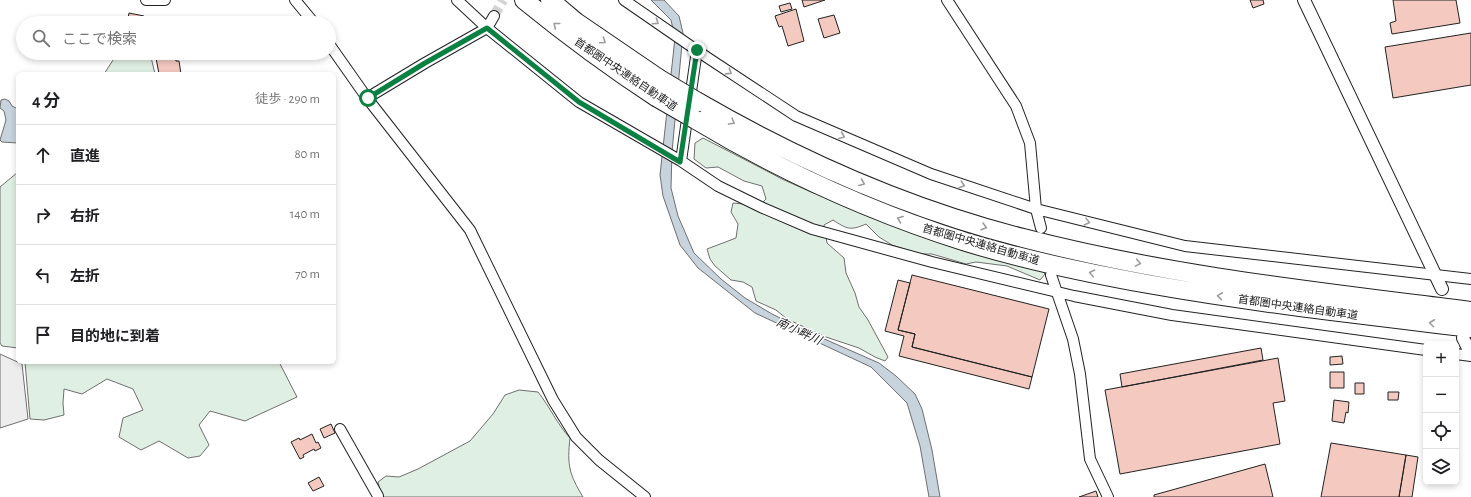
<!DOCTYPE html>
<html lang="ja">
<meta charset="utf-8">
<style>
body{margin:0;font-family:"Alegreya Sans","Noto Sans JP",sans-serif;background:#f2f2f2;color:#202124}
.controls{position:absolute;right:12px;bottom:12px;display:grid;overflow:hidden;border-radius:6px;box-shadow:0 2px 6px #0003}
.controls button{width:36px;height:36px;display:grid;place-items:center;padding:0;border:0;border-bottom:1px solid #e0e0e0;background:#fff;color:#202124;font:20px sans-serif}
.stop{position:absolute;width:12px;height:12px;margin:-9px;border:3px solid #0b8043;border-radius:50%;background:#fff}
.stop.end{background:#0b8043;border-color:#fff;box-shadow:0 1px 4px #0008}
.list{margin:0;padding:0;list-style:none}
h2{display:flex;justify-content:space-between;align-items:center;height:52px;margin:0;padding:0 16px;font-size:17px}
h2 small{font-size:13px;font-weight:400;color:#757577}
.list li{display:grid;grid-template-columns:26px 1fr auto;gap:12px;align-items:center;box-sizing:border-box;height:60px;padding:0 16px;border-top:1px solid #e0e0e0}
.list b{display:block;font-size:15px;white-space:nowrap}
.list em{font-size:13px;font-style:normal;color:#757577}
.icon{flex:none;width:22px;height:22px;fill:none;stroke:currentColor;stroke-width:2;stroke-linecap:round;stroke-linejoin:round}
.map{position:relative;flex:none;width:1471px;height:497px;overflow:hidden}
.search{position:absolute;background:#fff;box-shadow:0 2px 6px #0003;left:16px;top:16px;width:320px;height:44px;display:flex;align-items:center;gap:10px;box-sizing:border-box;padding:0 14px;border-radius:22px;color:#757577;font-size:15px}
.panel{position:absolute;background:#fff;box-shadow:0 2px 6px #0003;left:16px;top:72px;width:320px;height:292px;border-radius:6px}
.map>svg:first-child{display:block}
</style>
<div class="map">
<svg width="1471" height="497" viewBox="0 0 1471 497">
<rect width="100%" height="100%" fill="#fff"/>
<!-- green -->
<path fill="#e0efe3" stroke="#6f6f6f" d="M132 53H150L155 74H104L117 54Z
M703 138 763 169 782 179 811 192 852 207 1036 263 1045 274 1040 280 1007 266 976 262 966 264 932 254H920L892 245 879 237 866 224C850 231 847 229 833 220L824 225 827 243 844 258 846 273 855 293 859 307 868 320 888 357 885 361 875 357 859 348 826 337 787 319 776 310 756 301 752 287 743 282 731 280 715 266 710 259 707 249 736 238 738 224 731 212 733 203 743 204 755 210 766 199 762 186 744 181 718 167 706 168 694 159 695 143Z
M18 172V348L2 346 0 343V187Z
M25 362H279L297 397 245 421 210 411 199 425 209 445 200 456 188 458 159 441 141 450 119 437 123 418 143 410 133 389 107 379 82 394 64 389 63 403 64 415 44 420 30 419Z
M519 390 538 392C550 407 557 424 570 438 567 465 569 474 583 497H382L378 482 386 476 399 477 418 469 470 441 493 414 505 395Z"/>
<!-- parking -->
<path fill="#ededed" stroke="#6f6f6f" d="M0 354 22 364 28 419 0 428Z"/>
<!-- water -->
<path fill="#c7d3dd" stroke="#6f6f6f" d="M651 0H664L679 16 683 33 672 152 671 188 678 216 694 253 721 279 745 298 772 314 813 334 879 363 896 376 915 394 922 409 932 450 940 497H929L920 446 907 403 871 367 755 313 698 268 680 245 663 196 660 175 675 38 671 20Z
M5 99 9 101 12 106 18 109V143L2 142 0 140 6 120 4 111 0 108 1 100Z"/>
<!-- building -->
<path fill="#f3c9c0" stroke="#222" d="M802 0H825L804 7Z
M1250 0H1263L1264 4 1253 8Z
M1393 0H1456L1460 23 1392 34 1390 23 1396 21Z
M790 3 792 9 781 12 779 6Z
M796 9 804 41 788 46 782 26 779 27 775 16Z
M129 13 144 16 143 23H127Z
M834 15 840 33 824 38 818 19Z
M1471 33V85L1393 98 1385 47Z
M175 54 176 61H179L181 74H159L156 58Z
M912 275 1049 309 1032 377 912 347 915 334 898 330Z
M898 280 910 283 898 330 915 334 912 347 1032 377 1029 389 899 356 904 336 885 331Z
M1261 348 1263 360 1122 387 1120 374Z
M1342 356 1343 364 1330 365V357Z
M1278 358 1285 401 1273 403 1280 444 1120 474 1105 390Z
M1330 372H1344V388H1330Z
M1355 383H1364V394H1355Z
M1388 392H1399L1398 400H1388Z
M1334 400 1349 402 1348 413 1346 412 1344 423 1332 421Z
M331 424 335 433 324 438 320 429Z
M312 434 316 443 318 442 321 448 315 451 314 449 303 455 304 457 300 459 291 442 299 438 300 440Z
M1331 443 1406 455 1399 497H1321Z
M1406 455 1418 457 1412 497H1399Z
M1265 464 1273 497H1154V495Z
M319 477 324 486 313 491 308 483Z
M1096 491 1098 497H1079Z"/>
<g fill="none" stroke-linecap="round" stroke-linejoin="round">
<!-- minor-tunnel -->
<path stroke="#d3d3d3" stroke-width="10" stroke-dasharray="10 5" stroke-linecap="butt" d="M494 16 503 0"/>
<defs>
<path id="minor" d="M146 0H165
M295 0 314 23
M457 0 487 28 579 102 681 161 718 186 763 208 812 229 932 262 1074 296 1172 315 1426 350
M624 0 708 58 796 116 931 174 1036 209 1185 246 1471 279
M947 0 1016 106 1030 143 1036 209 1041 228
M329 44 367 98 470 230 553 400 576 437 599 460 645 497
M367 98 425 63 487 28 494 16
M681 161 697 50
M1051 275 1073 339 1080 374 1090 459 1108 497
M1456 354 1471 356
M340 429 378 496V497"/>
<path id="tertiary" d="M1304 0 1442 289
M1463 338 1471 354"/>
<path id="motorway" d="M524 0C567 35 610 67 656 97
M550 0 576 22 658 78
M698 102C800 161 909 209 1023 238 1169 276 1321 292 1471 311
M696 120C781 171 871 212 966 242 1025 260 1087 273 1148 284 1255 303 1363 315 1471 328"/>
</defs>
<!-- minor casing -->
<use href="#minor" stroke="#222" stroke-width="12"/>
<!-- tertiary casing -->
<use href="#tertiary" stroke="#222" stroke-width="14"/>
<!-- motorway casing -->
<use href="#motorway" stroke="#222" stroke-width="20"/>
<!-- minor -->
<use href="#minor" stroke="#fff" stroke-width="10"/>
<!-- tertiary -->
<use href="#tertiary" stroke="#fff" stroke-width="12"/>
<!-- motorway -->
<use href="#motorway" stroke="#fff" stroke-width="18"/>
<defs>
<path id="motorway-bridge" d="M658 78 698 102
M656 97 696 120"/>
</defs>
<!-- motorway-bridge casing -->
<use href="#motorway-bridge" stroke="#222" stroke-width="20" stroke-linecap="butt"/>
<!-- motorway-bridge -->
<use href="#motorway-bridge" stroke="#fff" stroke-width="18"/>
</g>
<!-- one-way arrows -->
<defs><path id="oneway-chevron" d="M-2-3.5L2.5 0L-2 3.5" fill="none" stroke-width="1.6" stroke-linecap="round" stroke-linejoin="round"/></defs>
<g stroke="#9c9c9c">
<use href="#oneway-chevron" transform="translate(656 22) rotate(34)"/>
<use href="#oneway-chevron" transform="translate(556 25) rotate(-141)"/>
<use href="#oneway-chevron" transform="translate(603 41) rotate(35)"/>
<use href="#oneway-chevron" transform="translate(729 72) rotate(33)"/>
<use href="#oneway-chevron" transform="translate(732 122) rotate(30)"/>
<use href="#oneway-chevron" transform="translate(842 136) rotate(23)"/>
<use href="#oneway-chevron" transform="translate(862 183) rotate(22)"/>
<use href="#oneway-chevron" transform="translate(962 185) rotate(18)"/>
<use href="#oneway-chevron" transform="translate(900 219) rotate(-159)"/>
<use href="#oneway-chevron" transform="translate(1087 222) rotate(14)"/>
<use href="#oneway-chevron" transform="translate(984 227) rotate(16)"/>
<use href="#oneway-chevron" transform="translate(1138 263) rotate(10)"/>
<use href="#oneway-chevron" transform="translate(1092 273) rotate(-168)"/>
<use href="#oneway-chevron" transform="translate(1220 296) rotate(-172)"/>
<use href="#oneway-chevron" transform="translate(1432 323) rotate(-173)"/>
</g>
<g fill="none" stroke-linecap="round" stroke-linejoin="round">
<!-- route -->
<path stroke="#0b8043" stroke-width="5" d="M368 98 425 63 487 28 579 102 680 162 697 50"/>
</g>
<g text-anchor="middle" stroke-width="3" stroke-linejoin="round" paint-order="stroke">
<!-- street labels -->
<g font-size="11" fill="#222" stroke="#fff">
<text transform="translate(626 74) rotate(34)" y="4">首都圏中央連絡自動車道</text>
<text transform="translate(981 244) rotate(16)" y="4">首都圏中央連絡自動車道</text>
<text transform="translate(1298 307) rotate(8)" y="4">首都圏中央連絡自動車道</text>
</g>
<!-- water labels -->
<g font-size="12" font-style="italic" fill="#222" stroke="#fff">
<text transform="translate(799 331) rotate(25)" y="4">南小畔川</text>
</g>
</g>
</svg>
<div class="controls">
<button>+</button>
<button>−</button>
<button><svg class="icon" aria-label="locate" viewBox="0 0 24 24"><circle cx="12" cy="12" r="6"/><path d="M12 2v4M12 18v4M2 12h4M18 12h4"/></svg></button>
<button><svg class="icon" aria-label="layers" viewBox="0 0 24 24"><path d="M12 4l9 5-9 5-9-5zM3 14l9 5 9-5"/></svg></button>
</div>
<div class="stop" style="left:368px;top:98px"></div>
<div class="stop end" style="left:697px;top:50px"></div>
<div class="search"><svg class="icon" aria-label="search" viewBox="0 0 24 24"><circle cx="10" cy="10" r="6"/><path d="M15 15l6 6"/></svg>ここで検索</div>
<section class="panel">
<h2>4 分<small>徒歩 · 290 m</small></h2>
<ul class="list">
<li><svg class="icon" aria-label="ahead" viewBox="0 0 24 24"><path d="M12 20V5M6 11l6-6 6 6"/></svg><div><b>直進</b></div><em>80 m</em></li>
<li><svg class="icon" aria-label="right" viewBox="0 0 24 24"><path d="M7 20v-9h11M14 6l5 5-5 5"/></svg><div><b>右折</b></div><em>140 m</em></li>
<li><svg class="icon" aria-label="left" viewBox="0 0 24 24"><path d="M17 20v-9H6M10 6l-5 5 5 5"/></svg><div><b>左折</b></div><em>70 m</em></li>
<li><svg class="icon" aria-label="arrive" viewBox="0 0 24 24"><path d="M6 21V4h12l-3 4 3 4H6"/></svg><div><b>目的地に到着</b></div></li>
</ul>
</section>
</div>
